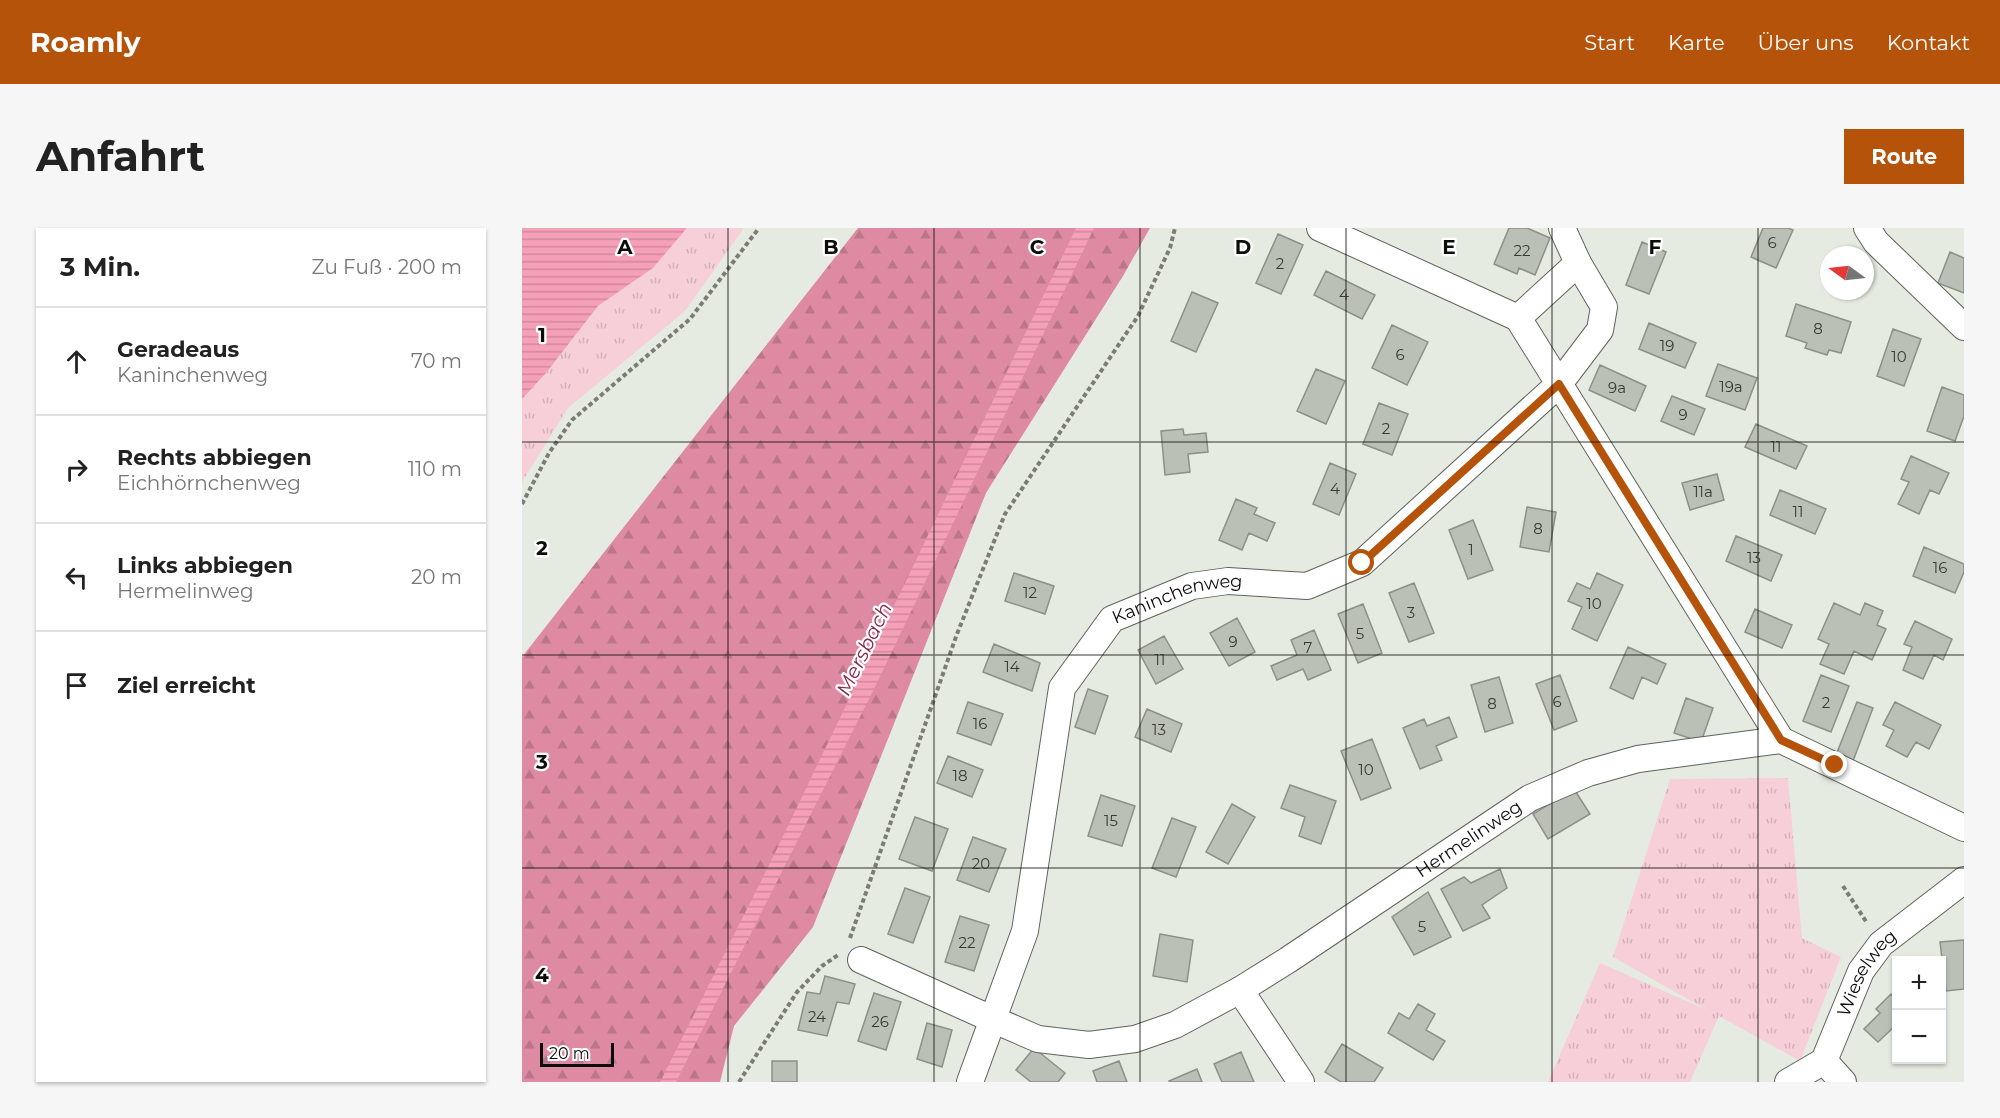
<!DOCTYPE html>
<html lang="de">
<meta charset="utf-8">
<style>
body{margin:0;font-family:Montserrat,sans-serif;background:#f6f6f6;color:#222}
.controls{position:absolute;right:18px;bottom:18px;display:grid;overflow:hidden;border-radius:0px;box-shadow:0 2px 4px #0004}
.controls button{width:54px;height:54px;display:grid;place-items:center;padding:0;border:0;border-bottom:2px solid #e0e0e0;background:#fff;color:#222;font:30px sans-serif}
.compass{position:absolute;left:1298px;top:18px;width:54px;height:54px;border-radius:50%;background:#fff;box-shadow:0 2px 4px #0004;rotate:285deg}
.scale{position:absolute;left:18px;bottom:15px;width:74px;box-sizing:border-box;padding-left:6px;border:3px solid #0b0d0a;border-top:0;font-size:16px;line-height:21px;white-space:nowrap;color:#0b0d0a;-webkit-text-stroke:4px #fff;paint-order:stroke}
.stop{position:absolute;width:18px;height:18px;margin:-14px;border:4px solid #b45309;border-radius:50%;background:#fff}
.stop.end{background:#b45309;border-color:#fff;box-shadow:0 2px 6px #0008}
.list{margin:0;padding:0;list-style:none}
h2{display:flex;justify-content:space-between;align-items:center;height:78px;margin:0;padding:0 24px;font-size:26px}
h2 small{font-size:20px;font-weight:400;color:#767676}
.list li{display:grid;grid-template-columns:39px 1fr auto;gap:18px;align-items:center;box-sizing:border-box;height:108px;padding:0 24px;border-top:2px solid #e0e0e0}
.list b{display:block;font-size:22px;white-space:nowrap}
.list p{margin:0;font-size:20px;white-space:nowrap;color:#767676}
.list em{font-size:20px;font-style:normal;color:#767676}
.icon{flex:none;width:33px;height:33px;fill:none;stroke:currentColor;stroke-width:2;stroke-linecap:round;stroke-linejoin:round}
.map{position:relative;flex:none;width:1442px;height:854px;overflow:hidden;border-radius:0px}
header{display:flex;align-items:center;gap:36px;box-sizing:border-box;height:84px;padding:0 30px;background:#b45309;color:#fff}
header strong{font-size:28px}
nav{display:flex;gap:33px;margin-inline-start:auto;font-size:21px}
.intro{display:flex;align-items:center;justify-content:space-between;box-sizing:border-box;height:144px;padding:0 36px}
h1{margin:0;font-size:42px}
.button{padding:15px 27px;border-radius:0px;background:#b45309;color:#fff;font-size:21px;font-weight:700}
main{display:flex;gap:36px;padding:0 36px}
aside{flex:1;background:#fff;border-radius:0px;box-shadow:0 2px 4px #0004}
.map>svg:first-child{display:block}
</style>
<header>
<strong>Roamly</strong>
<nav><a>Start</a><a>Karte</a><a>Über uns</a><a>Kontakt</a></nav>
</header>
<div class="intro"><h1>Anfahrt</h1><a class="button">Route</a></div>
<main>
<aside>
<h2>3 Min.<small>Zu Fuß · 200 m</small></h2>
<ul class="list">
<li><svg class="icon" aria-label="ahead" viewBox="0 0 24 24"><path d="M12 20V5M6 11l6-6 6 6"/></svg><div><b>Geradeaus</b><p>Kaninchenweg</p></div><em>70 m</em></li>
<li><svg class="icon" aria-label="right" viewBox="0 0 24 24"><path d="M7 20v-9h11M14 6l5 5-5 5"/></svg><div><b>Rechts abbiegen</b><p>Eichhörnchenweg</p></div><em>110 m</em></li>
<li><svg class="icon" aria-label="left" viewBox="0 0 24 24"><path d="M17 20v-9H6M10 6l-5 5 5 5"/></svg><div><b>Links abbiegen</b><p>Hermelinweg</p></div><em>20 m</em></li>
<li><svg class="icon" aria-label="arrive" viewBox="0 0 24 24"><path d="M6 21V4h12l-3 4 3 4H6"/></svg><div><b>Ziel erreicht</b></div></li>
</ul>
</aside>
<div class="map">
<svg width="1442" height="854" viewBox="0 0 1442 854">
<defs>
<pattern id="grass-tufts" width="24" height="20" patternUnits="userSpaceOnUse" patternTransform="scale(1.5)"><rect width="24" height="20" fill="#f7cfd9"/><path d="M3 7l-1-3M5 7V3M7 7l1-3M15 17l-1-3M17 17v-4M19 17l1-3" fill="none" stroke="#d2b1b9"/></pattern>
<pattern id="forest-firs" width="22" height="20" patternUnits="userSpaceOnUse" patternTransform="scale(1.5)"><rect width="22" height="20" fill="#dd8aa2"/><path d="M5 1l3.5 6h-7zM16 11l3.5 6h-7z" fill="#bc768a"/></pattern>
<pattern id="water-rules" width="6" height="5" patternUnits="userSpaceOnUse" patternTransform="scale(1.5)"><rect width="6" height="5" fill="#f5a0b8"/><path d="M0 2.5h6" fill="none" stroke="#d1899d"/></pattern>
</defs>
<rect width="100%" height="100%" fill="#e6ebe2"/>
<!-- grass -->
<path fill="url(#grass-tufts)" d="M165 0H222L163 83 46 180 0 254V171L24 145 76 78 131 40Z
M1266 550 1280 710 1319 729 1278 833 1197 788 1168 854H1026L1078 735 1185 782 1091 729 1148 551Z"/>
<!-- forest -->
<path fill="url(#forest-firs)" d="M336 0H628L601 48 464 265 291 699 212 798 198 854H0V429Z"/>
<!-- water -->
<path fill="url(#water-rules)" d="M0 0H165L131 40 76 78 24 145 0 171Z
M554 0H572L353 459 154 854H138L251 629Z"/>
<!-- building -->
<path fill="#bbc0b7" stroke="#8b9088" stroke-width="1.5" d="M987 0H1005L1028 10 1013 47 997 40 995 46 972 36Z
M1241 0H1266L1271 2 1254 40 1229 29Z
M756 6 781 17 759 66 734 55Z
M1120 14 1144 24 1127 66 1104 57Z
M1428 24 1442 30V65L1416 55Z
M804 43 853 67 840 91 792 67Z
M670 64 696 75 674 124 649 113Z
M1274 76 1329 94 1319 125 1307 122 1305 127 1283 120 1285 115 1264 108Z
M1127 95 1174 115 1163 140 1117 121Z
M870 97 906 114 885 157 850 140Z
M1371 101 1399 111 1382 158 1355 148Z
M1196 136 1235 150 1223 182 1184 168Z
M1078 137 1124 158 1113 183 1067 162Z
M794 141 823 153 804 196 775 183Z
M1420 159 1442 167V188L1433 213 1405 203Z
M1150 168 1183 181 1172 207 1139 193Z
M857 175 886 186 870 227 841 216Z
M1234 196 1285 218 1274 241 1223 219Z
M661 201 662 207 684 205 686 224 666 226 668 244 643 247 639 203Z
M1389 228 1427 245 1417 266 1408 262 1397 286 1376 276 1387 254 1379 251Z
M808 235 834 246 817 287 791 276Z
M1195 246 1202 272 1168 282 1160 255Z
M1258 262 1304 281 1293 306 1248 287Z
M714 271 735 280 732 286 753 295 745 313 727 305 720 322 697 312Z
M1005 279 1034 284 1027 324 998 319Z
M951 292 971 342 946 351 927 302Z
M1214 308 1260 327 1249 353 1204 333Z
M1402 319 1442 336V344L1433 365 1391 348Z
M492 345 532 358 523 386 483 373Z
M1075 345 1101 357 1075 413 1050 401 1060 379 1046 373 1055 355 1068 361Z
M892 355 912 405 887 414 867 365Z
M1312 375 1338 387 1343 375 1361 383 1355 397 1364 401 1350 432 1332 423 1322 446 1298 436 1307 416 1296 411Z
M841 376 860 425 836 435 816 386Z
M1233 381 1270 397 1260 420 1223 404Z
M715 390 733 424 707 438 688 405Z
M1393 393 1430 411 1421 432 1412 427 1401 451 1381 442 1390 419 1382 416Z
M792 402 809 442 786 452 781 441 755 452 749 438 775 427 769 412Z
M642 408 661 441 634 456 616 422Z
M472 416 518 435 510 463 461 444Z
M1106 419 1144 436 1135 456 1120 449 1111 471 1088 460Z
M1038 447 1055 493 1032 502 1014 456Z
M1299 447 1327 458 1309 504 1281 493Z
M977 449 991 495 963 504 949 457Z
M566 461 586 468 573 506 553 499Z
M1164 470 1191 480 1179 514 1152 505Z
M446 474 481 486 469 517 435 505Z
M1335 474 1351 480 1331 533 1314 527Z
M1373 474 1419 497 1407 521 1394 514 1385 529 1364 518 1372 502 1361 497Z
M625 481 660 496 649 524 613 509Z
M927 489 935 509 914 518 920 532 898 541 881 500 902 491 905 498Z
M850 511 869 560 839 572 819 523Z
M426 528 461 542 450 569 415 555Z
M768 557 814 573 799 616 777 608 783 589 759 580Z
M1052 561 1068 586 1026 611 1011 586Z
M579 567 613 578 600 618 566 608Z
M710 576 733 589 706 636 684 624Z
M393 589 426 601 410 643 377 631Z
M650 590 674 599 654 649 630 640Z
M451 609 484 621 467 664 435 652Z
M978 641 985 660 960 677 968 690 941 703 919 661 942 649 949 655Z
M383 660 408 669 391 715 366 706Z
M906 664 929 709 892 727 870 689Z
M438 688 467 697 452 743 423 734Z
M638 706 671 712 665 754 631 748Z
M1442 712V761L1424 763 1418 714Z
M303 748 333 756 327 776 315 774 305 808 276 802 285 764 298 766Z
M352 765 379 774 364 822 336 813Z
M1369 766 1374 771V800L1373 798 1356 814 1342 801 1358 785 1354 781Z
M896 776 913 786 904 802 923 813 911 832 866 805 877 785 887 791Z
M405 795 430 802 420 839 395 831Z
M820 816 861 840 852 854H819L803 844Z
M512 820 543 845 536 854H509L494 842Z
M719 824 732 854H700L692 836Z
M250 833H275V854H250Z
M597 833 605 854H575L571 843Z
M675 841 680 854H648L647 853Z"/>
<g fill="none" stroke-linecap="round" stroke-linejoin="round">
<defs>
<g id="street">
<path d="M798 0 996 90 1259 512"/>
<path d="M1345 0 1354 14 1442 99"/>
<path d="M996 90 1056 35"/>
<path id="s1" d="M339 732 472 792 516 811 567 817 613 811 653 797 718 762 766 732 1008 570 1066 545 1116 531 1259 512 1442 600"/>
<path d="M718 762 779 854"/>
<path d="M1302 833 1321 854"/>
<path id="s2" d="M448 854 503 703 540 460 590 391 670 358 706 353 785 358 840 335 1037 156 1078 102 1082 79 1056 35 1040 0"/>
<path id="s3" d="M1266 854 1302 833 1339 743 1359 716 1442 652"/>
</g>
</defs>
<!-- street casing -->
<use href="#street" stroke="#5e635b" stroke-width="28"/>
<!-- path -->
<path stroke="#7a7d77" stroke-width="4" stroke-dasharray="4.5 3" stroke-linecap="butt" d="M0 276 27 225 50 192 168 91 237 0
M1321 658 1345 695
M328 710 435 406 483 286 616 88 648 20 653 0
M217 854 275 764 300 738 316 727"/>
<!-- street -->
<use href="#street" stroke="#fff" stroke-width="26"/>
</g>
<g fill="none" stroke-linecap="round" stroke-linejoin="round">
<!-- route -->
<path stroke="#b45309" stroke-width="8" d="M840 335 1037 156 1259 512 1313 537"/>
</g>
<!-- grid -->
<path fill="none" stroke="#0b0d0a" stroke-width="1.5" stroke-opacity="0.55" d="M206 0V854M412 0V854M618 0V854M824 0V854M1030 0V854M1236 0V854M0 214H1442M0 427H1442M0 640H1442"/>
<g text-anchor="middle" stroke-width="4.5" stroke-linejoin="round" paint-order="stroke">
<!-- number labels -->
<g font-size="15" fill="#373a35">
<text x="1250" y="20">6</text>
<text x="1000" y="28">22</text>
<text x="758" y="41">2</text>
<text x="822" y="72">4</text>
<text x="1296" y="106">8</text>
<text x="1145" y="123">19</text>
<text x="878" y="132">6</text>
<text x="1377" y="134">10</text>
<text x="1209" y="164">19a</text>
<text x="1095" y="165">9a</text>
<text x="1161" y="192">9</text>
<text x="864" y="206">2</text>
<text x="1254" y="224">11</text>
<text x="813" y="266">4</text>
<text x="1181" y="269">11a</text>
<text x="1276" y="289">11</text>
<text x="1016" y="306">8</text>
<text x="949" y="327">1</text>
<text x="1232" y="335">13</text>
<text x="1418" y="345">16</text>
<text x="508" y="370">12</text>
<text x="1072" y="381">10</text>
<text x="889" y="390">3</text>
<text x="838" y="411">5</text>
<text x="711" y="419">9</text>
<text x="786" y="425">7</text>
<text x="638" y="437">11</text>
<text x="490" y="444">14</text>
<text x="1035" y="479">6</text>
<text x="1304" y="480">2</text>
<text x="970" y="481">8</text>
<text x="458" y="501">16</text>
<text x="637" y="507">13</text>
<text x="844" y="547">10</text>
<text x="438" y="553">18</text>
<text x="589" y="598">15</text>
<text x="459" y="641">20</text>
<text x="900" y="704">5</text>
<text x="445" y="720">22</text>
<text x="295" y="794">24</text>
<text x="358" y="799">26</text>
</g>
<!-- street labels -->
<g font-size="18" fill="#0b0d0a" stroke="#fff">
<text dy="6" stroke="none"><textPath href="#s2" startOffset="561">Kaninchenweg</textPath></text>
<text dy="6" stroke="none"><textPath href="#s1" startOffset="682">Hermelinweg</textPath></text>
<text dy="6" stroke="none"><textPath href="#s3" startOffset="140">Wieselweg</textPath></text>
</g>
<!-- water labels -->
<g font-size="20" font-style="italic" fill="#89284d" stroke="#fff">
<text transform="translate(342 421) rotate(-64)" y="7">Mersbach</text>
</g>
</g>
<g font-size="20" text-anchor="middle" font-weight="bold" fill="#0b0d0a" stroke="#fff" stroke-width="4.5" stroke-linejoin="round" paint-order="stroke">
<text x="103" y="26">A</text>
<text x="309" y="26">B</text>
<text x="515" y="26">C</text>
<text x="721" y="26">D</text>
<text x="927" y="26">E</text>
<text x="1133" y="26">F</text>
<text x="20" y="114">1</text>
<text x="20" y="327">2</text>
<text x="20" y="541">3</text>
<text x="20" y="754">4</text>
</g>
</svg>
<div class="controls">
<button>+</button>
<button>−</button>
</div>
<svg class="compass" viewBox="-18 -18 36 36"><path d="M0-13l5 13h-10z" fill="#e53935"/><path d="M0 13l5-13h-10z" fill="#767676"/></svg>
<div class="scale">20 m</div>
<div class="stop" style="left:840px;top:335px"></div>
<div class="stop end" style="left:1313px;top:537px"></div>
</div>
</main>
